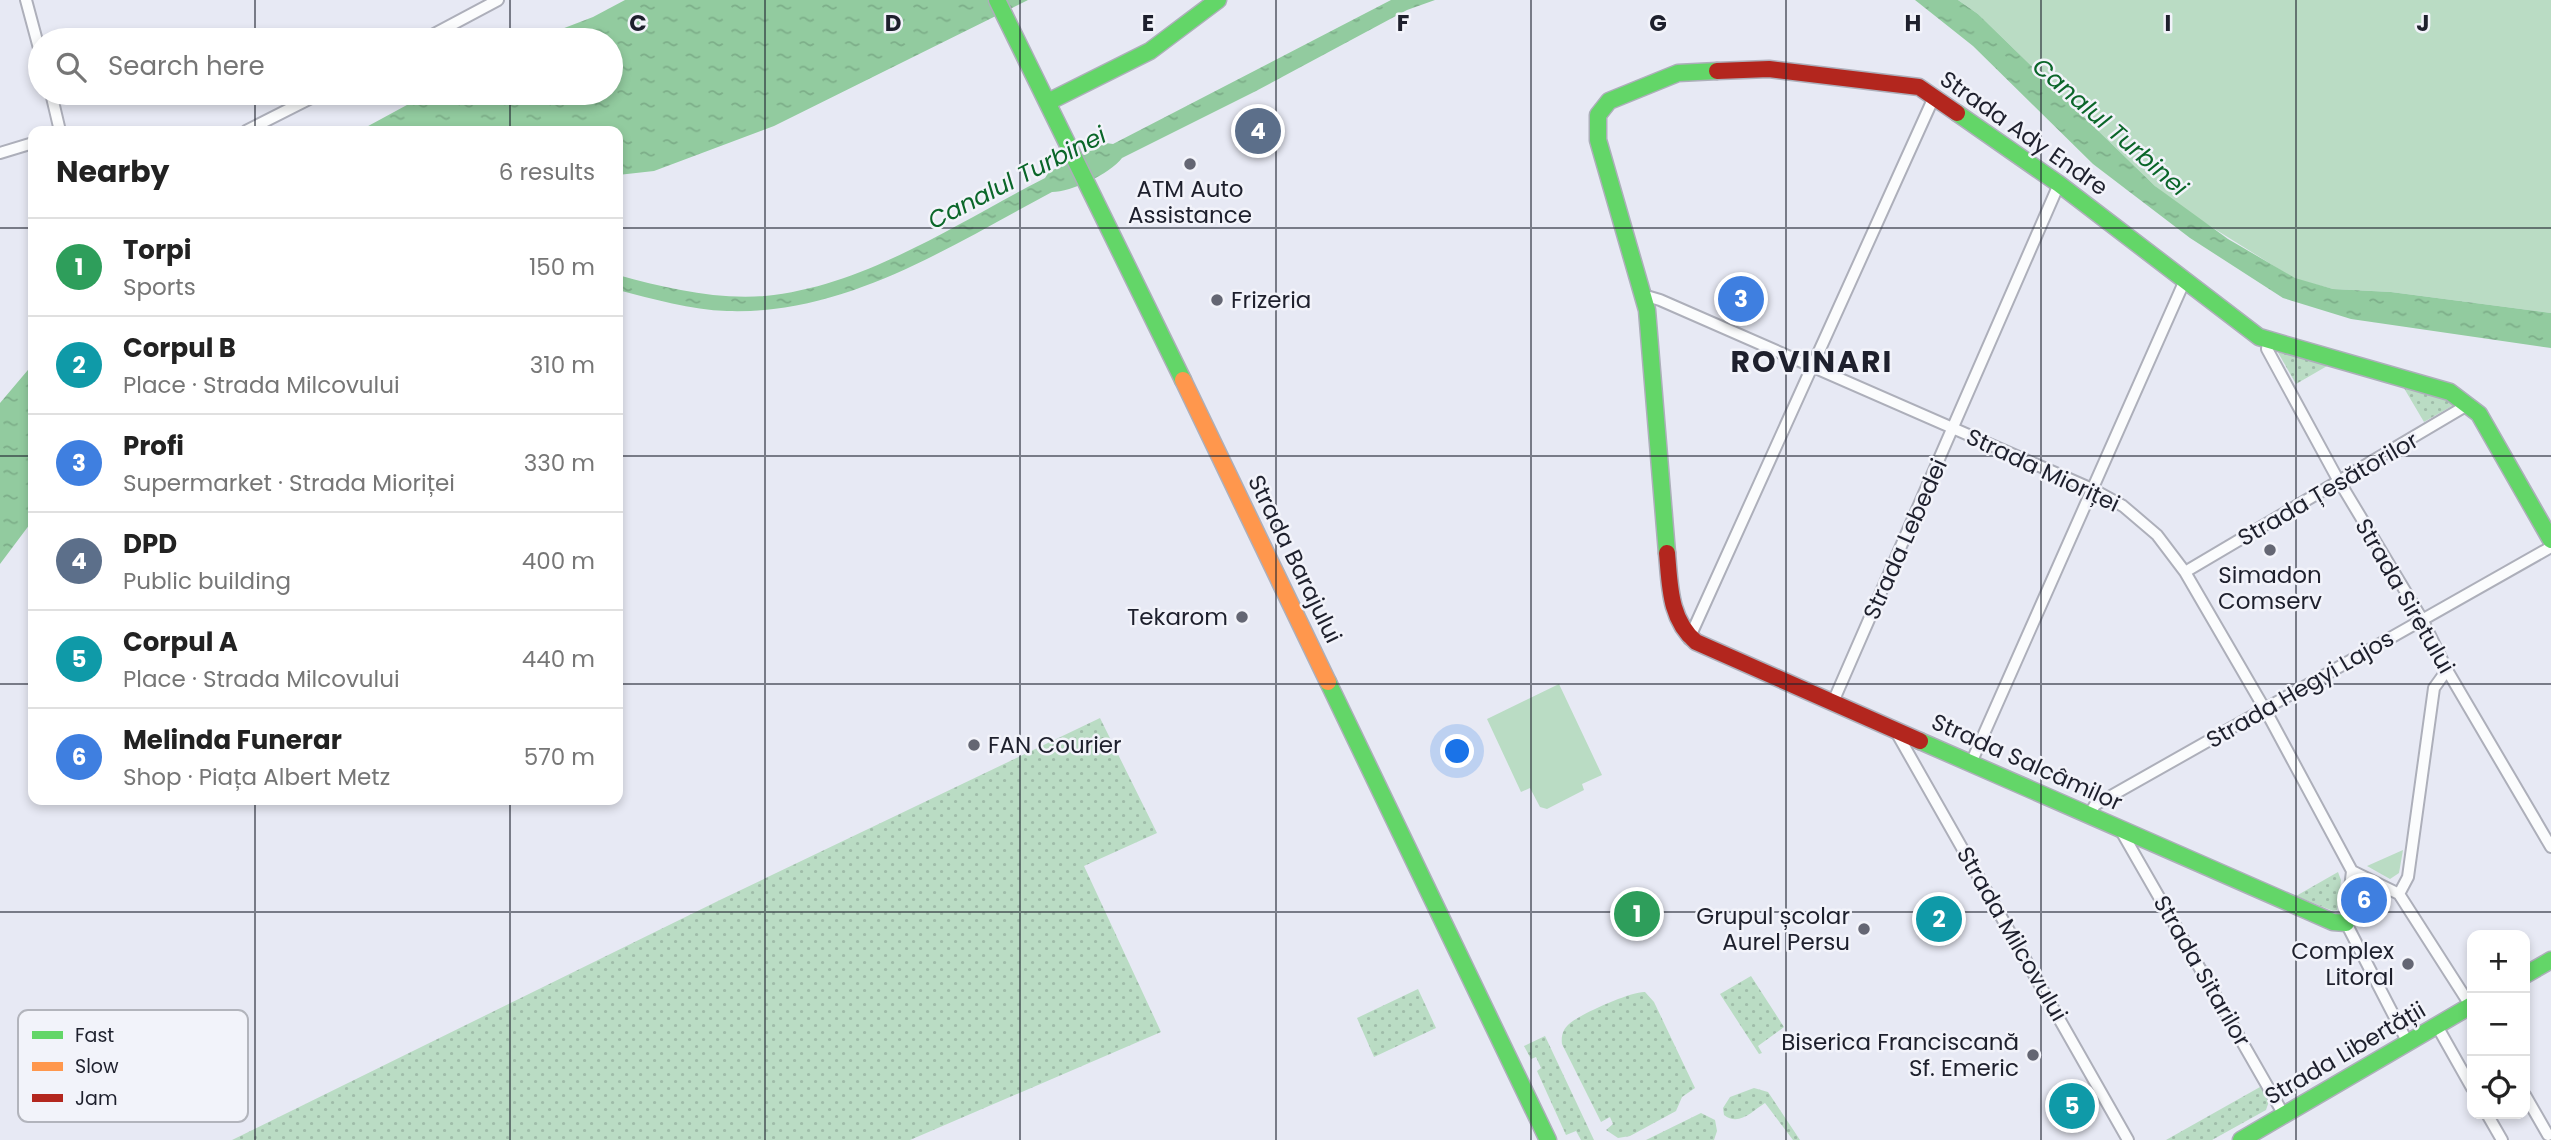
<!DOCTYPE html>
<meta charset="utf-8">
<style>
body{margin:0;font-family:Poppins,sans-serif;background:#f2f2f2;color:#222}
.controls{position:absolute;right:21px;bottom:21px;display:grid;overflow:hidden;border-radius:14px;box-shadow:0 4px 10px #0003}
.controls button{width:63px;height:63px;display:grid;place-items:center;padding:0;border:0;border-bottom:2px solid #e0e0e0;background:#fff;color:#222;font:35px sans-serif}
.you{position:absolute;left:1458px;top:752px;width:24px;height:24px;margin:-18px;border:5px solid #fff;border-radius:50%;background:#1a73e8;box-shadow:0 0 0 10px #1a73e833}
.badge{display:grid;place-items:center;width:46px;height:46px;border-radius:50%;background:#1a73e8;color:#fff;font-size:23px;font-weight:700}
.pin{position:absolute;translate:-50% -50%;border:4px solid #fff;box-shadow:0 2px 7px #0006}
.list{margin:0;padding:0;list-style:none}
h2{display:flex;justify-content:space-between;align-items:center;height:91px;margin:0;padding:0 28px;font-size:30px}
h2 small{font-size:23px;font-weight:400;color:#767676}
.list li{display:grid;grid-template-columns:46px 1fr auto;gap:21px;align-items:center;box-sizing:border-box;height:98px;padding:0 28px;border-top:2px solid #e0e0e0}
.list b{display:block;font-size:26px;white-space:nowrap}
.list p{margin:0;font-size:23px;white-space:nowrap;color:#767676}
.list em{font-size:23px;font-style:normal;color:#767676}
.icon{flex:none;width:38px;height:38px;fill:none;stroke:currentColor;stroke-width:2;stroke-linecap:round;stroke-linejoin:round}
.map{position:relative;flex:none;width:2551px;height:1140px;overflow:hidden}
.search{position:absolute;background:#fff;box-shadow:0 4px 10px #0003;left:28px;top:28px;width:595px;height:77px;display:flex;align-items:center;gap:18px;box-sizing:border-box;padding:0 24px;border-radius:38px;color:#767676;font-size:26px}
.panel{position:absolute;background:#fff;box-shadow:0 4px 10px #0003;left:28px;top:126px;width:595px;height:679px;border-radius:14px}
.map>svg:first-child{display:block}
</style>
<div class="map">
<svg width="2551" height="1140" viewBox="0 0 2551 1140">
<defs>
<pattern id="grass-dots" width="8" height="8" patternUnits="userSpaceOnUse" patternTransform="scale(1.75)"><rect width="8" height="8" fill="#badcc4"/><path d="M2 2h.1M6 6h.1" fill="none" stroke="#9fbca9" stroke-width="1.8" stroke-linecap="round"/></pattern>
<pattern id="water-ripples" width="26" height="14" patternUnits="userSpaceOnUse" patternTransform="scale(1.75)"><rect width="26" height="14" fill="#92cb9f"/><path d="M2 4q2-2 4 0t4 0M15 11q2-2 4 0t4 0" fill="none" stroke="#7dae89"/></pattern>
</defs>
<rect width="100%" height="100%" fill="#e7e9f4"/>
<!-- grass -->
<path fill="url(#grass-dots)" d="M2276 349 2334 362 2296 384Z
M2398 378 2459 402 2424 422Z
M1100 718 1157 833 1084 866 1161 1032 910 1140H232L722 899Z
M2338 872 2341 880 2337 910 2333 911 2296 896Z
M1751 976 1784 1027 1758 1046 1762 1053 1759 1054 1720 994Z
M1418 989 1436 1028 1374 1057 1357 1018Z
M1645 992 1654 1002 1695 1088 1682 1097 1676 1111 1630 1136 1618 1138 1606 1130 1613 1124 1610 1117 1601 1122 1562 1044C1561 1036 1563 1029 1569 1024 1580 1014 1632 991 1645 992Z
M1545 1036 1594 1140H1581L1576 1131 1566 1135 1537 1071 1541 1068 1536 1057 1531 1059 1524 1046Z
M2260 1087 2269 1101 2266 1110 2212 1140H2166Z
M1754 1088 1768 1092 1800 1140H1793L1765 1103C1752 1111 1739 1127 1724 1115L1723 1108 1730 1097Z
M1701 1113 1715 1120 1717 1131 1714 1140H1646Z"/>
<!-- green -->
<path fill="#badcc4" d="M1958 0H2551V313L2391 292 2333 289 2295 279 2189 213 2155 186 1978 14Z
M1559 684 1602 775 1582 784 1584 790 1547 809 1540 807 1530 788 1521 792 1487 719Z
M2403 850 2399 873 2390 879 2367 866Z"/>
<!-- water -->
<path fill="url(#water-ripples)" d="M625 0H1028L774 126 654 171 618 175V131H359L429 93H611V40H533L593 17Z
M1391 0H1435L1407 10 1256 91 1122 158C1110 174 1071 192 1052 192 950 246 847 315 727 311 691 310 653 299 618 290V275C665 288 716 300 765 296 866 286 957 223 1045 178L1049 172 1106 143 1113 144Z
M1915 0H1958L1978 14 2155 186 2228 239 2295 278 2333 289 2391 292 2551 313V348L2351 319 2283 298 2190 238 2093 164 1973 46Z
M33 364V520L0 564V403Z"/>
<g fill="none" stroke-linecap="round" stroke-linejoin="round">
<defs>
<path id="street" d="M26 0 40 52
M423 40 498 0
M51 93 60 131
M246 131 321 93
M0 153 33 143
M1643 295 1660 300 2092 489 2123 506 2157 535 2185 572 2267 713 2352 871
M2268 342 2267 349 2336 476 2422 619 2447 670 2551 847
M2185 572 2469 404
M1689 639 1934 97
M1833 702 2059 184
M1895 730 2128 1140
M1971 763 2185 280
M2090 813 2095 805 2551 547
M2120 829 2284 1115
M2352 871 2399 894 2472 1008
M2352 871 2346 923 2408 1043
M2399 894 2408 877 2434 688 2447 670
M2437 1026 2472 1088
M2525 1095 2548 1135
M2487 1114 2502 1140"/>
<path id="fast" d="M997 0 1183 380
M1048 102 1150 51 1218 0
M1957 113 2059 184 2259 337 2450 392 2479 414 2551 540
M1667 553 1647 310 1598 140V115L1609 101 1678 73 1717 71
M1328 682 1548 1140
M1920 741 2333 922 2346 923
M2525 975 2551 960
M2241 1140 2472 1005"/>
<path id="slow" d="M1183 380 1328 682"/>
<path id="jam" d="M1717 71 1769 69 1919 87 1957 113
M1667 553C1670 585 1669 619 1696 642L1920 741"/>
</defs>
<!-- street casing -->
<use href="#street" stroke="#adafba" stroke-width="14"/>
<!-- fast casing -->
<use href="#fast" stroke="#adafba" stroke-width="19"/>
<!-- slow casing -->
<use href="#slow" stroke="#adafba" stroke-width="19"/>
<!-- jam casing -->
<use href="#jam" stroke="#adafba" stroke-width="19"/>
<!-- street -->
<use href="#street" stroke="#fbfcfd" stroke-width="10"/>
<!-- fast -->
<use href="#fast" stroke="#63d668" stroke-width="16"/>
<!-- slow -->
<use href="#slow" stroke="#ff974d" stroke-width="16"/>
<!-- jam -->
<use href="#jam" stroke="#b3261e" stroke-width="16"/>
</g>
<!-- grid -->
<path fill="none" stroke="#1e202d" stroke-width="2" stroke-opacity="0.55" d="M255 0V40M510 0V40M765 0V1140M1020 0V1140M1276 0V1140M1531 0V1140M1786 0V1140M2041 0V1140M2296 0V1140M255 93V131M510 93V131M0 228H33M618 228H2551M0 456H33M618 456H2551M0 684H33M618 684H2551M255 800V1140M510 800V1140M0 912H2551"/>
<!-- markers -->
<g fill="#646673" stroke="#f2f3fa" stroke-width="2.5">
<circle cx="1190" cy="164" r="7"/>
<circle cx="1217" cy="300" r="7"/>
<circle cx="2270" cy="550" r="7"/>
<circle cx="1242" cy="617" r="7"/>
<circle cx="974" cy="745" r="7"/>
<circle cx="1864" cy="929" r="7"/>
<circle cx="2408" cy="964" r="7"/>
<circle cx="2033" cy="1055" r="7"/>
</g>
<g text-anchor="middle" stroke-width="5" stroke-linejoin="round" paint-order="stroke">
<!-- street labels -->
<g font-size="23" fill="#1e202d" stroke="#f2f3fa">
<text transform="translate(2024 133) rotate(35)" y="8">Strada Ady Endre</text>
<text transform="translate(2043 470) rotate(25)" y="8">Strada Mioriței</text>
<text transform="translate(2328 489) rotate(-30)" y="8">Strada Țesătorilor</text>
<text transform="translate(1905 539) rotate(-66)" y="8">Strada Lebedei</text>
<text transform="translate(1295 559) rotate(64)" y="8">Strada Barajului</text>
<text transform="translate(2405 596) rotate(60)" y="8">Strada Siretului</text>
<text transform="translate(2300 689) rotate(-30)" y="8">Strada Hegyi Lajos</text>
<text transform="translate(2027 762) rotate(24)" y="8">Strada Salcâmilor</text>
<text transform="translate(2012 934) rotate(60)" y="8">Strada Milcovului</text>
<text transform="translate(2202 971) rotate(60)" y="8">Strada Sitarilor</text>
<text transform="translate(2345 1053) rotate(-30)" y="8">Strada Libertății</text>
</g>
<!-- poi labels -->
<g font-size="23" fill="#1e202d" stroke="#f2f3fa" text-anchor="end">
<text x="1190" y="197" text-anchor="middle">ATM Auto<tspan x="1190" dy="26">Assistance</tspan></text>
<text x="1231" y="308" text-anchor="start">Frizeria</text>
<text x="2270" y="583" text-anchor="middle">Simadon<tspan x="2270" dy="26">Comserv</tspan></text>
<text x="1228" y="625">Tekarom</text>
<text x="988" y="753" text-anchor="start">FAN Courier</text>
<text x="1850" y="924">Grupul școlar<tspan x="1850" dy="26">Aurel Persu</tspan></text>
<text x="2394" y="959">Complex<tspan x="2394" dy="26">Litoral</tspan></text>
<text x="2019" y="1050">Biserica Franciscană<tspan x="2019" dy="26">Sf. Emeric</tspan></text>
</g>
<!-- water labels -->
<g font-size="24" font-style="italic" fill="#0a6629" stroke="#f2f3fa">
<text transform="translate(2110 127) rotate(41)" y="8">Canalul Turbinei</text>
<text transform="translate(1017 178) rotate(-27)" y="8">Canalul Turbinei</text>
</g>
<!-- district labels -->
<g font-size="30" font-weight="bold" letter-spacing="2" fill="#1e202d" stroke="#f2f3fa">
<text x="1812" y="372">ROVINARI</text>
</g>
</g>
<!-- legend -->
<rect x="18" y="1010" width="230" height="112" rx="10" fill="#f2f3fa" stroke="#b2b4bc" stroke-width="2"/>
<rect x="32" y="1031" width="31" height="8" fill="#63d668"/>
<rect x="32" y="1062" width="31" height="9" fill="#ff974d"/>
<rect x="32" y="1094" width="31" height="8" fill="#b3261e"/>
<g font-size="19" fill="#1e202d">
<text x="75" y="1042">Fast</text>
<text x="75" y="1073">Slow</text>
<text x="75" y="1105">Jam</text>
</g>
<g font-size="23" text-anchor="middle" font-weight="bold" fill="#1e202d" stroke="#f2f3fa" stroke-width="5" stroke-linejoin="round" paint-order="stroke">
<text x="638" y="31">C</text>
<text x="893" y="31">D</text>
<text x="1148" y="31">E</text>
<text x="1403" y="31">F</text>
<text x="1658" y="31">G</text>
<text x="1913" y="31">H</text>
<text x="2168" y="31">I</text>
<text x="2423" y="31">J</text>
</g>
</svg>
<div class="controls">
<button>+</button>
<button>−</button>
<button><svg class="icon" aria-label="locate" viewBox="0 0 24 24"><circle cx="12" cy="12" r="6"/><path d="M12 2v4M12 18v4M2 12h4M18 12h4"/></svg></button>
</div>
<div class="you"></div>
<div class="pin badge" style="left:1637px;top:914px;background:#2e9e5b">1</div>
<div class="pin badge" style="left:1939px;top:919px;background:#0f9aa8">2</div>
<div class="pin badge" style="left:1741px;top:299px;background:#3f7fe0">3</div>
<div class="pin badge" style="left:1258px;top:131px;background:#5c6f8a">4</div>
<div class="pin badge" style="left:2072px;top:1106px;background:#0f9aa8">5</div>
<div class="pin badge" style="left:2364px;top:900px;background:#3f7fe0">6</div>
<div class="search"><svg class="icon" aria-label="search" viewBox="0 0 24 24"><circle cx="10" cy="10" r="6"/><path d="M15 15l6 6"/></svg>Search here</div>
<section class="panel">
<h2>Nearby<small>6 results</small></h2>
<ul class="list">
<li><span class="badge" style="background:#2e9e5b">1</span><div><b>Torpi</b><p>Sports</p></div><em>150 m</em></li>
<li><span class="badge" style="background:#0f9aa8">2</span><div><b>Corpul B</b><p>Place · Strada Milcovului</p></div><em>310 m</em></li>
<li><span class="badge" style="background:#3f7fe0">3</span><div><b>Profi</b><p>Supermarket · Strada Mioriței</p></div><em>330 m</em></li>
<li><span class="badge" style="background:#5c6f8a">4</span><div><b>DPD</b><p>Public building</p></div><em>400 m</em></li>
<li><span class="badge" style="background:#0f9aa8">5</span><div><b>Corpul A</b><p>Place · Strada Milcovului</p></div><em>440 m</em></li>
<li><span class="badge" style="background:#3f7fe0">6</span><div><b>Melinda Funerar</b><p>Shop · Piața Albert Metz</p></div><em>570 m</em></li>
</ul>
</section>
</div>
